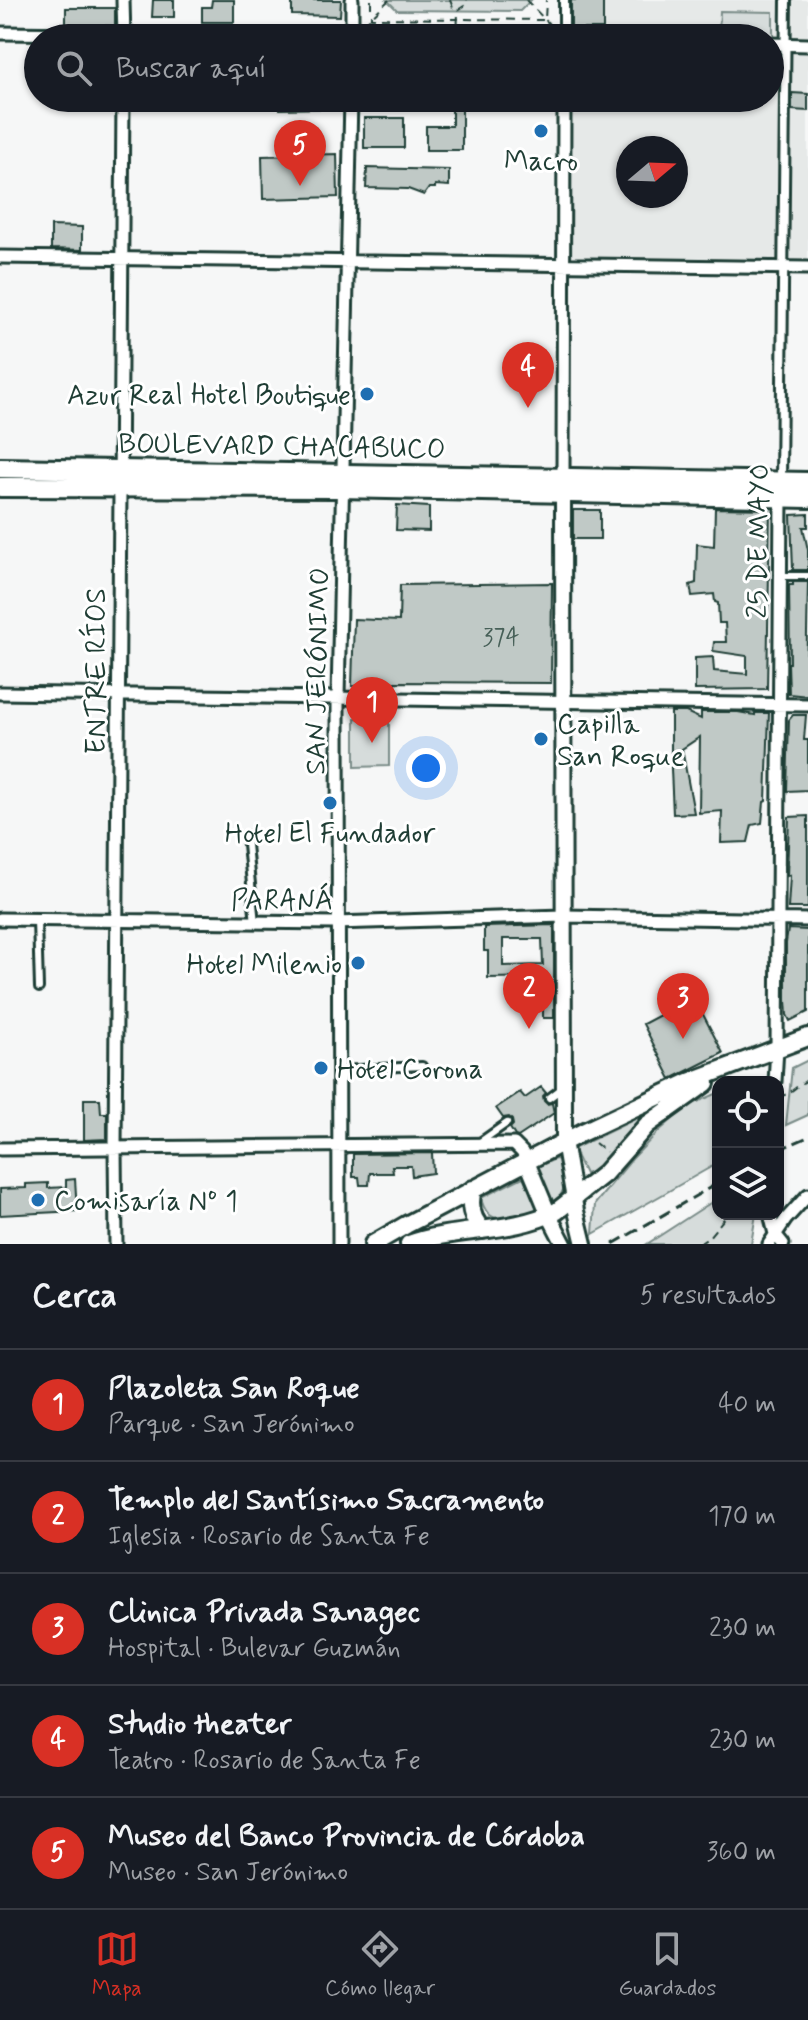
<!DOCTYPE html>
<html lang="es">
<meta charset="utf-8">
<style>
body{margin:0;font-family:Mynerve,sans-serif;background:#242831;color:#f1f3f6}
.controls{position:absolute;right:24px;bottom:24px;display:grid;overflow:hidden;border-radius:16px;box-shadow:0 2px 6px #0004}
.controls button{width:72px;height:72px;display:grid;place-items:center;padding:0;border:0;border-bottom:2px solid #363941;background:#171b24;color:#f1f3f6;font:40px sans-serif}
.compass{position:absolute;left:616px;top:136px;width:72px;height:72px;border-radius:50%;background:#171b24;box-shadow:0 2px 6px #0004;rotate:71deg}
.you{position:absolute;left:426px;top:768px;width:28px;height:28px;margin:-20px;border:6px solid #fff;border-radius:50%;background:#1a73e8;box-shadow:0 0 0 12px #1a73e833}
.badge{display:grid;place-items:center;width:52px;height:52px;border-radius:50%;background:#d93025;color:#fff;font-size:26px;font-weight:700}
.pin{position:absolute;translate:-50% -66px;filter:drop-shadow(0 2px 4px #0008)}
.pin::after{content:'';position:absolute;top:42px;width:28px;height:24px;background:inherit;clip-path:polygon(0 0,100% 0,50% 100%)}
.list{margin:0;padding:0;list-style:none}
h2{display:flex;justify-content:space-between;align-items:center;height:104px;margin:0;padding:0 32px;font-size:34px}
h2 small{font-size:26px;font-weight:400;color:#9ea1a6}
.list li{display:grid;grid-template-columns:52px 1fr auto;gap:24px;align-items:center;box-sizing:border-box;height:112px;padding:0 32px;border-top:2px solid #363941}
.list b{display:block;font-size:30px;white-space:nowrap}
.list p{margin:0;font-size:26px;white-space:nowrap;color:#9ea1a6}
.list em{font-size:26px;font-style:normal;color:#9ea1a6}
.icon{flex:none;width:44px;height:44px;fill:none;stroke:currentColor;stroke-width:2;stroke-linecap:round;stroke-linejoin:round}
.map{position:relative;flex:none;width:808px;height:1244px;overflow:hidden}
.search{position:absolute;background:#171b24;box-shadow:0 2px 6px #0004;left:24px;right:24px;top:24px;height:88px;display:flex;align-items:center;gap:20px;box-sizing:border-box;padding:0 28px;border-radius:44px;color:#9ea1a6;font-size:30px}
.sheet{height:664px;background:#171b24}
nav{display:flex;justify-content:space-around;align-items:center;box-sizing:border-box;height:112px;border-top:2px solid #363941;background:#171b24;font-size:22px;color:#9ea1a6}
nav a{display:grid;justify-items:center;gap:4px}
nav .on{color:#d93025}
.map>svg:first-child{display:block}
</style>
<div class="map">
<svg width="808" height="1244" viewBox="0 0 808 1244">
<rect width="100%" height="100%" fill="#f6f7f7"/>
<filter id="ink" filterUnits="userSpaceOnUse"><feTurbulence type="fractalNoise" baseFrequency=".0125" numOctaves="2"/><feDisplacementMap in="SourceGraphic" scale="16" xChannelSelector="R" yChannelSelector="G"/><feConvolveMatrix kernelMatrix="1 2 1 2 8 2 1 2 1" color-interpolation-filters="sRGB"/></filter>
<g filter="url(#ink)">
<!-- built -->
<path fill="#e6e9e8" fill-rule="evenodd" d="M564 0H808V269L563 266 564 98H770V38H564ZM628 148H676V196H628Z"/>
<!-- green -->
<path fill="#d6dcdb" stroke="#7a8c88" stroke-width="2" d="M387 0H531L520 11 397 10Z
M720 11 773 12V37L719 36Z
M355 718 389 719V766L355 767Z
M808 1060V1115L786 1125 792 1068Z
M718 1093V1163L593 1234 595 1204 632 1159 659 1131 688 1106Z
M654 1110 594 1171 585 1174 573 1149Z
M555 1159 560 1160 567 1181 559 1199 550 1203 537 1167Z
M527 1175 539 1210C516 1218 488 1231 481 1198Z
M718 1198V1214H756L751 1244H647Z"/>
<!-- building -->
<path fill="#c0c9c6" stroke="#1f3d34" stroke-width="2" fill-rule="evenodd" d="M153 0H174V17H152Z
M212 0H234V22H202V7H211Z
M292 0H341L340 16 292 15Z
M571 0H603V29H571Z
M66 8H115V26L66 25Z
M792 93 808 94V111L792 110Z
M280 98H338V108L280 109Z
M452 98H462V150H426V126H452Z
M364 118H404V148H364Z
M337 154 338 197 263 199 262 156Z
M367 168 449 170V186L435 185V188H429L424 195 408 189 366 188Z
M51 226 82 227V250L51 249Z
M397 505 429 507V531L396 530Z
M715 508 770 509 767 689 695 690V658L713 657 714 671 747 674V656L713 651 714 642H726L725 623H719L718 603 715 602 714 594 692 596 690 585 696 583 697 544 714 546Z
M573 510H600V539H573Z
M808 514V527H803L808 550V570H793L791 515Z
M793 582H808L806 682H808V696L789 694 788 663H790L789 585H793Z
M552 583 551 683 395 682V687L352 686 354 619 399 621 400 585Z
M671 712H686L701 719V712H738L755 715V713H769L766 801 764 802 762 823 752 825 748 842 721 843 722 811 699 813 700 737 682 749 694 813 673 814 671 769Z
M793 715H806L804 740H808V790L787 791 789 720Z
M808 816V908H788L790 875 787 876 789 817Z
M554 925V1018H543V977L488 978V951H484V927ZM503 939H542L543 965 503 966Z
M788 929 808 930V1012L790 1021 787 1015 786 1000V943Z
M694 997 723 1053 671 1079 643 1024Z
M541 1087 546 1093 543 1096 544 1101 547 1104 552 1103 554 1113 518 1137 515 1136 510 1128 513 1125 512 1120 509 1117 503 1118 496 1108 520 1092 525 1098Z
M84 1099H100L101 1113H107V1139L84 1140Z
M432 1153 433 1173 412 1176 411 1166H392L393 1173H370L369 1185H360L359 1177H353V1154Z
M75 1179 77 1211 0 1215V1189L26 1188V1184L48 1183V1188L66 1187V1180Z"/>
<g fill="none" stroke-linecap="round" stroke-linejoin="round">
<defs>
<path id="service" d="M780 576H808
M246 835 255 923
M37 920 39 988
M339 1070 422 1066
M549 1098 561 1089
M480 1142 507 1123"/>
<path id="pedestrian" d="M564 38V0
M781 481 786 0"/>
<path id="minor" d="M123 0 124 38
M0 33 436 38
M352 38V0
M770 44 808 45
M0 257 808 268
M563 481 564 98
M0 693 808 705
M0 919 335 923 564 916 808 920
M775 1082 777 1048 781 495
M0 1149 514 1144 522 1152 527 1162
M770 1214 775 1234 783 1244
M116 1244 115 1148 123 98
M339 1244 338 698 351 98
M769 1244 786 1219 808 1195"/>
<path id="tertiary" d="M563 493 564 1141 576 1211 584 1244
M527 1162 549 1215 564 1244"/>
<path id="secondary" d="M473 1189C469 1204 471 1219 483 1230
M373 1244 406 1225 583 1132 689 1082 808 1037
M409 1244C456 1227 511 1234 557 1211L604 1174 647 1125 706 1083"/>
<path id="primary" d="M0 468 808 482
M0 487 339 488 808 498"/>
</defs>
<!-- service casing -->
<use href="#service" stroke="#1f3d34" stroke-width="12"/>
<!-- pedestrian casing -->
<use href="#pedestrian" stroke="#1f3d34" stroke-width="14"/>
<!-- minor casing -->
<use href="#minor" stroke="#1f3d34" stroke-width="17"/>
<!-- tertiary casing -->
<use href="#tertiary" stroke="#1f3d34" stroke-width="20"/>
<!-- secondary casing -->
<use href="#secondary" stroke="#1f3d34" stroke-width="22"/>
<!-- primary casing -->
<use href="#primary" stroke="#1f3d34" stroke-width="24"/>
<!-- path -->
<path stroke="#1f3d34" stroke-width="2" stroke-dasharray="8 6" stroke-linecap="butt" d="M371 0V18L545 20 546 0
M450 0 453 8 458 10 466 5 467 0
M526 0 553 28
M364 24 389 0
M457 38 458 12
M778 1097C792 1094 795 1086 808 1080
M595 1143 606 1152
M699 1244 708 1238 728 1214"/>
<!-- service -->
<use href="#service" stroke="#fff" stroke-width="6"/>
<!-- pedestrian -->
<use href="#pedestrian" stroke="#fff" stroke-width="8"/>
<!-- minor -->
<use href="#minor" stroke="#fff" stroke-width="11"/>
<!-- tertiary -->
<use href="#tertiary" stroke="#fff" stroke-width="14"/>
<!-- secondary -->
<use href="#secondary" stroke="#fff" stroke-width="16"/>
<!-- primary -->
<use href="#primary" stroke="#fff" stroke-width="18"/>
<!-- rail -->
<path stroke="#1f3d34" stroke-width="3" stroke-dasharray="12 6" stroke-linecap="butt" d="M778 1150 808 1137
M613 1244 718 1183"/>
</g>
</g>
<!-- markers -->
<g fill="#1f6fb2" stroke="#fff" stroke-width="3">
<circle cx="541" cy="131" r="8"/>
<circle cx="367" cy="394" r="8"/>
<circle cx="541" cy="739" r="8"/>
<circle cx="330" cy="803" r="8"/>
<circle cx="358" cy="963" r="8"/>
<circle cx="321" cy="1068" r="8"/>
<circle cx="38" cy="1200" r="8"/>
</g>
<g text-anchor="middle" stroke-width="6" stroke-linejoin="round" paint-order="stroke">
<!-- number labels -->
<g font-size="24" fill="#476058">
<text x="501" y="645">374</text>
</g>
<!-- poi labels -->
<g font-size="28" fill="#1f3d34" stroke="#fff" text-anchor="start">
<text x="541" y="170" text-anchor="middle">Macro</text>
<text x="351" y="404" text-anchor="end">Azur Real Hotel Boutique</text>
<text x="557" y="733">Capilla<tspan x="557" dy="32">San Roque</tspan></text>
<text x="330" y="842" text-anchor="middle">Hotel El Fundador</text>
<text x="342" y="973" text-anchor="end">Hotel Milenio</text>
<text x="337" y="1078">Hotel Corona</text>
<text x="54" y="1210">Comisaría Nº 1</text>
</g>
<!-- street labels -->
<g font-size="28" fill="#1f3d34" stroke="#fff">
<text transform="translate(282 445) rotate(1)" y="10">BOULEVARD CHACABUCO</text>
<text transform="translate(757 541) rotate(-89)" y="10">25 DE MAYO</text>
<text transform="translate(95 671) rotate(-90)" y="10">ENTRE RÍOS</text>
<text transform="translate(316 671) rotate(-89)" y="10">SAN JERÓNIMO</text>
<text x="282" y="909">PARANÁ</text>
</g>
</g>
</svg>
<div class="controls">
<button><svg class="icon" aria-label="locate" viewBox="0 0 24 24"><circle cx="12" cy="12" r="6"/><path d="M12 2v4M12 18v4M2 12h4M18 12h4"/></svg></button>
<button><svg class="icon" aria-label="layers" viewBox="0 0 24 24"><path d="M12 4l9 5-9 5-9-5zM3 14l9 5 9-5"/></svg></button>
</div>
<svg class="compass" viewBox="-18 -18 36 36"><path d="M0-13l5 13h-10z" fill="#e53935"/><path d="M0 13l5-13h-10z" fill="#9ea1a6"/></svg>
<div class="you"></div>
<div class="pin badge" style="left:372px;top:743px">1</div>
<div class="pin badge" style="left:529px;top:1029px">2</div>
<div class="pin badge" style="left:683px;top:1039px">3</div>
<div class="pin badge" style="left:528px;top:408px">4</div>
<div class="pin badge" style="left:300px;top:186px">5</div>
<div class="search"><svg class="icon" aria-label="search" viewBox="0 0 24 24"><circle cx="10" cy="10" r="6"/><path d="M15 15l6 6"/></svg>Buscar aquí</div>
</div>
<section class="sheet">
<h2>Cerca<small>5 resultados</small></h2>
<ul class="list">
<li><span class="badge">1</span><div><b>Plazoleta San Roque</b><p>Parque · San Jerónimo</p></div><em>40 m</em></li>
<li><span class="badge">2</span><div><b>Templo del Santísimo Sacramento</b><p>Iglesia · Rosario de Santa Fe</p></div><em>170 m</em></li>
<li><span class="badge">3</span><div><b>Clinica Privada Sanagec</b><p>Hospital · Bulevar Guzmán</p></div><em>230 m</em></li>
<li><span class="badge">4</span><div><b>Studio theater</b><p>Teatro · Rosario de Santa Fe</p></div><em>230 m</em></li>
<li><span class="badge">5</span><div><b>Museo del Banco Provincia de Córdoba</b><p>Museo · San Jerónimo</p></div><em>360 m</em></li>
</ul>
</section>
<nav>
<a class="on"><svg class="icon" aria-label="map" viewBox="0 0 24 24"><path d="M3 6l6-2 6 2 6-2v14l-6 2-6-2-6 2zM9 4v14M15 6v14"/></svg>Mapa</a>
<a><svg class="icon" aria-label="directions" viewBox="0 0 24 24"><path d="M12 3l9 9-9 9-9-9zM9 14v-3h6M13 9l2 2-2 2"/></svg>Cómo llegar</a>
<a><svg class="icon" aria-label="saved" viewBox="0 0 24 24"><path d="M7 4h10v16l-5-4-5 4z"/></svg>Guardados</a>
</nav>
